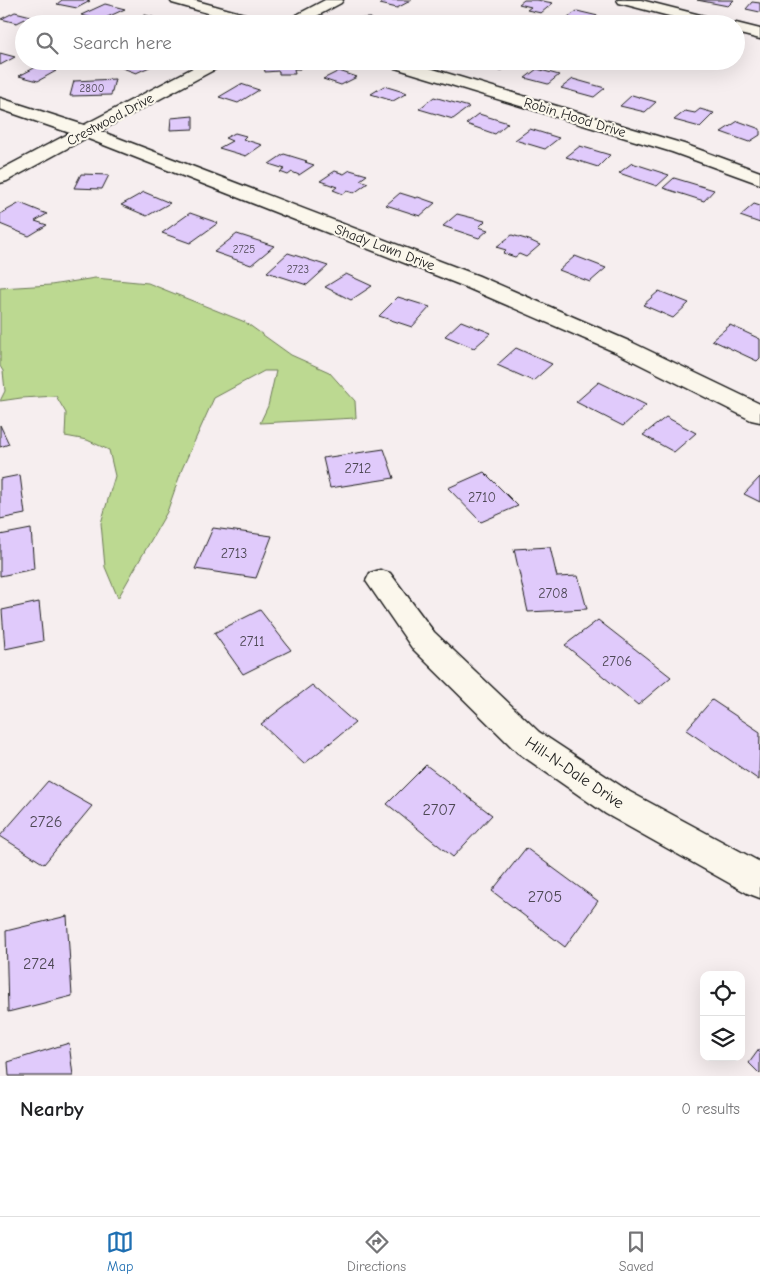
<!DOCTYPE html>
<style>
body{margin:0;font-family:"Comic Neue",sans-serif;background:#f6f6f6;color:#202124}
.controls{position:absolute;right:15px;bottom:15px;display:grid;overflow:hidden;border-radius:10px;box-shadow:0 5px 20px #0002}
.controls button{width:45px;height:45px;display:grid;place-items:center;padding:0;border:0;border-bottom:1px solid #e0e0e0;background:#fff;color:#202124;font:25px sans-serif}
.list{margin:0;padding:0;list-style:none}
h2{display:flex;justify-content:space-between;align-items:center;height:65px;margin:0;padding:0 20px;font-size:21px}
h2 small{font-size:16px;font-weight:400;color:#757577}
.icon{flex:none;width:28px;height:28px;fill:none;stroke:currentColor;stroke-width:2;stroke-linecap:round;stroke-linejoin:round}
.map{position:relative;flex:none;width:760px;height:1076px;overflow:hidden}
.search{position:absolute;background:#fff;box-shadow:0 5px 20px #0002;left:15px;right:15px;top:15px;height:55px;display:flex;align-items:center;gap:12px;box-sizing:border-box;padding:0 18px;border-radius:28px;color:#757577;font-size:19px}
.sheet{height:140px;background:#fff}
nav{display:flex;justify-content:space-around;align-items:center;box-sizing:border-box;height:70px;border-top:1px solid #e0e0e0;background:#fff;font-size:14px;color:#757577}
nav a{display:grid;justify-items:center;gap:2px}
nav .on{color:#1f6fb2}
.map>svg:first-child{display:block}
</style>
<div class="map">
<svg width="760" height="1076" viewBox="0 0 760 1076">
<rect width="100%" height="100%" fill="#f6eeef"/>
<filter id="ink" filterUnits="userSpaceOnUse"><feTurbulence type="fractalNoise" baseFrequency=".02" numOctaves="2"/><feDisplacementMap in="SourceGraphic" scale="10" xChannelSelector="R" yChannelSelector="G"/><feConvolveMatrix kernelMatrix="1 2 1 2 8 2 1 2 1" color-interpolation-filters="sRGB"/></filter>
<g filter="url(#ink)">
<!-- green -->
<path fill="#bcd991" stroke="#6c7a56" d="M95 278 148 283 245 322 291 355 329 372 355 401 356 418 260 423 268 406 276 371H264L214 398 182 469 167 512 118 598 105 567 101 523 115 476 109 450 87 440 65 436 66 413 56 396 21 398 0 401 5 391 3 371 0 366V288L51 285Z"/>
<!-- building -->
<path fill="#e0cafb" stroke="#1c1c1c" d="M62 0H87L90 1 77 8 57 4Z
M387 0H412L397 8 380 4Z
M524 0H537L553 3 541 13 527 10 531 7 519 4Z
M697 0H734L728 6Z
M752 2 760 3V12L746 9Z
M105 4 125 9 101 20 81 15Z
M577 11 598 16 589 22 583 21 576 24 569 22 574 19 568 17Z
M15 12 31 16 17 23 1 19Z
M145 15 167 21 162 24 132 23Z
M616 17 645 24H608Z
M371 18 375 24H353L350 19Z
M0 53 15 57 0 65Z
M133 61H146L154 65 136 73 120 67Z
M263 61H306L307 63H299L300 69H294L295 74H279V71L265 72Z
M485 61H510L514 62 500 71 479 65Z
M38 66 56 71 38 81 19 76Z
M537 69 559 75 548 84 525 78Z
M339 71 357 77 341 85 323 79Z
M115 79 111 95 70 96 74 81Z
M573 79 605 88 594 97 561 88Z
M241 84 259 90 238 103 219 97Z
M384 86 407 93 393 101 371 94Z
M632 95 656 102 645 112 620 106Z
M434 97 469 107 453 119 419 109Z
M700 109 714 113 700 127 674 120 685 111 695 113Z
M479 114 508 123 495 134 466 124Z
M193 116V129L170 130 171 118Z
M738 121 760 129V135L749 142 721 132Z
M530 129 559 138 545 149 515 140Z
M235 133 246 136 243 139 262 145 246 156 219 148 232 141 225 138Z
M580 146 610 155 598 167 566 157Z
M284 154 307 161 305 162 314 165 299 175 292 172 288 175 280 172 285 169 269 164Z
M632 163 669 175 657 186 619 173Z
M350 170 367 175 360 180 368 183 354 193 347 191 343 194 333 190 337 187 320 181 335 171 344 174Z
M81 174 109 175 102 189 74 188Z
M674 178 714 190 704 201 663 188Z
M144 192 170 203 147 216 121 205Z
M400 193 416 198 418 197 435 203 420 216 386 205Z
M20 203 47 214 35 221 47 225 29 236 0 224V214Z
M754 204 760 206V223L740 216Z
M190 213 218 223 190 243 162 233Z
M457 214 485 221 479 227 488 230 479 238 443 226Z
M237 234 274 246 251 265 214 252Z
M512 235 529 240 540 245 526 257 519 254 515 257 503 253 506 250 496 247Z
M288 253 328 266 307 285 267 272Z
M575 256 606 268 590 282 559 270Z
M346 274 372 286 351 300 325 287Z
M659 291 689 303 673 318 643 305Z
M398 297 430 307 412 327 379 316Z
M461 321 491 333 474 348 445 336Z
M730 325 760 339V358L757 361 712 340Z
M516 348 552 364 533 381 497 365Z
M599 382 646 405 623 426 576 402Z
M666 417 696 433 674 452 643 435Z
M0 425 9 444 0 447Z
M384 449 394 478 330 488 323 458Z
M484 472 518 506 481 522 448 488Z
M20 475 25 514 0 519V479Z
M760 477V502L744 494Z
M213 528 272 536 256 578 195 569Z
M31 529 34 569 0 576V535Z
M550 547 557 577 578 576 587 609 528 612 514 549Z
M39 602 43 641 5 649 2 610Z
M260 610 291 650 243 674 214 633Z
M598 620 671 677 638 705 565 645Z
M312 685 355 723 304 764 261 724Z
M712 700 760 732 759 780 686 730Z
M426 765 492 815 453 857 387 804Z
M48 781 92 806 44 864 0 836Z
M526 848 598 901 565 947 492 891Z
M67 916 72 996 8 1012 6 931Z
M69 1043 73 1076H9L8 1062Z
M760 1048V1074L749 1063Z"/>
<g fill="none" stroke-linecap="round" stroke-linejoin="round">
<defs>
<path id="minor" d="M170 0H193L270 21 272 24H247L172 3Z
M325 0H343L341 3 302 24H283L285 21Z
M617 0H641L724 21 726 24H700L619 3Z
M736 23 760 29V39L736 33Z
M206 61H227L225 64 100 131 479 276 631 342 760 404V422L751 420 615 352 463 286 86 138 7 181 0 183V170L70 133 0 109V98L84 125Z
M380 61H406L684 144 760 172V184L672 152 382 64Z
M380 570 390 573 434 632 539 732 630 792 760 862V898L747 893 606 814 517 752 412 648 366 581 370 573Z"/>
</defs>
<!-- minor casing -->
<use href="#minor" stroke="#1c1c1c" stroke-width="3"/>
<!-- minor -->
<use href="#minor" fill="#fbf7ec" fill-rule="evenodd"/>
</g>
</g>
<g text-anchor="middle" stroke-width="4.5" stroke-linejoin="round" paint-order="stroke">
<!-- far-number labels -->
<g font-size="11" fill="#4d4854">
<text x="92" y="92">2800</text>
<text x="244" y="253">2725</text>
<text x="298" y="273">2723</text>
</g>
<!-- far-street labels -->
<g font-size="14" fill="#1c1c1c" stroke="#fbf7ec">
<text transform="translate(575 117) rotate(17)" y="5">Robin Hood Drive</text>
<text transform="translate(110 119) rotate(-28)" y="5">Crestwood Drive</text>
<text transform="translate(385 247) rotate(21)" y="5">Shady Lawn Drive</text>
</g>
<!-- number labels -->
<g font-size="14" fill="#4d4854">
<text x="358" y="473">2712</text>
<text x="482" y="502">2710</text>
<text x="234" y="558">2713</text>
<text x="553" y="598">2708</text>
<text x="252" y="646">2711</text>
<text x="617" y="666">2706</text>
</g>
<!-- street labels -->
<g font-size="16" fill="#1c1c1c" stroke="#fbf7ec">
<text transform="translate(575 772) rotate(34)" y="6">Hill-N-Dale Drive</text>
</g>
<!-- near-number labels -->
<g font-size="16" fill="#4d4854">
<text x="439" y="815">2707</text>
<text x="46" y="827">2726</text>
<text x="545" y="902">2705</text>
<text x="39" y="969">2724</text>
</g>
</g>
</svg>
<div class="controls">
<button><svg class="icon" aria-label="locate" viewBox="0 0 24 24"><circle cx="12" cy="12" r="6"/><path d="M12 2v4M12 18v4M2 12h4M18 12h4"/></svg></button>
<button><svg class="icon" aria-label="layers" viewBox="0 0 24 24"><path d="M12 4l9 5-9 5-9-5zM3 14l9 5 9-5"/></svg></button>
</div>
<div class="search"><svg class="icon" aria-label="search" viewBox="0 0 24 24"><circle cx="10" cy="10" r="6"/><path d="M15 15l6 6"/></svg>Search here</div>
</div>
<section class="sheet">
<h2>Nearby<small>0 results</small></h2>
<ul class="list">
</ul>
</section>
<nav>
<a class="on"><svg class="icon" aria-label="map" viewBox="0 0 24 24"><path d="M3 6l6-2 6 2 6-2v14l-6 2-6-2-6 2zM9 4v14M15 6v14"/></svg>Map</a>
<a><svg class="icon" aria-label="directions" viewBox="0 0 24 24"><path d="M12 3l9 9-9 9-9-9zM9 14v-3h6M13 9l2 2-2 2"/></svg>Directions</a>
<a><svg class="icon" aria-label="saved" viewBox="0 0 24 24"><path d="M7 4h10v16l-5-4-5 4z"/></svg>Saved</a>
</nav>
